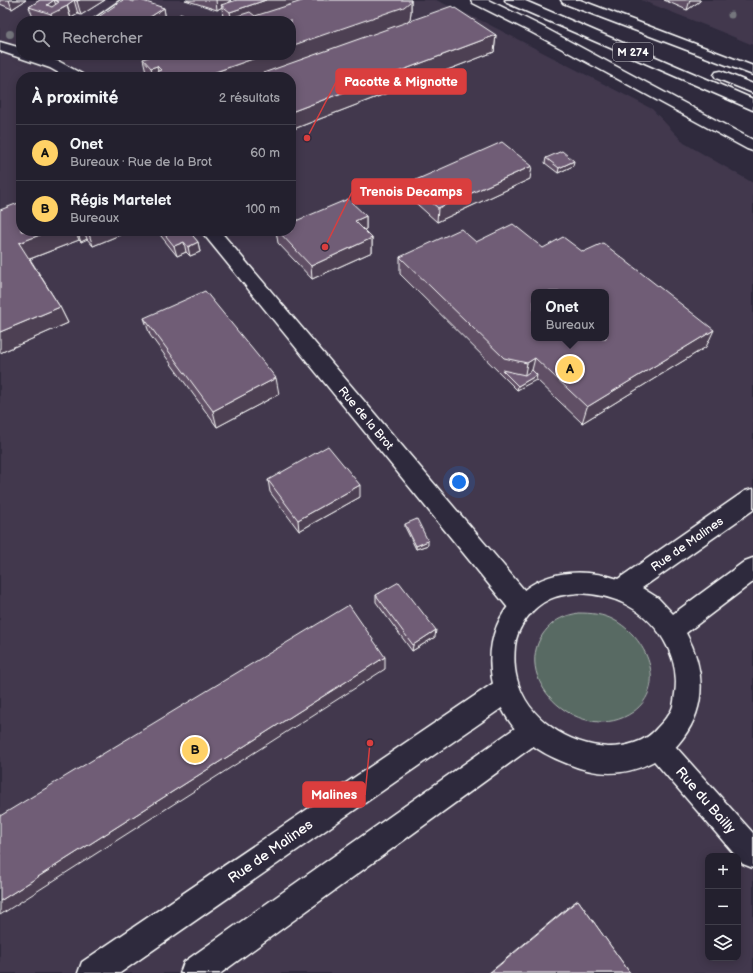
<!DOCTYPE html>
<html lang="fr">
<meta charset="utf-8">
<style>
body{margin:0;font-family:"Balsamiq Sans",sans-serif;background:#2f2d3a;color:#f1f3f6}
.controls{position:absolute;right:12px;bottom:12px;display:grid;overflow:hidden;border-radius:8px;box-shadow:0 2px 10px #0003}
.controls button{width:36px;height:36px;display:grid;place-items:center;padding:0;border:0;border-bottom:1px solid #403e4a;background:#23202e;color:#f1f3f6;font:20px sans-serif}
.you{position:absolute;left:459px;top:482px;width:14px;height:14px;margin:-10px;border:3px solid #fff;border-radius:50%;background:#1a73e8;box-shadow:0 0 0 6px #1a73e833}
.badge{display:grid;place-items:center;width:26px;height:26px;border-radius:50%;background:#ffd166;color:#111;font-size:13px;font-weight:700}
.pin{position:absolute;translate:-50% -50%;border:2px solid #fff;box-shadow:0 1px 4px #0006}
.popup{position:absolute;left:531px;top:289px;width:78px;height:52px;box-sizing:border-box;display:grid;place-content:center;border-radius:8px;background:#23202e;filter:drop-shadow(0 1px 3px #0005);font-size:13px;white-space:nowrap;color:#a3a3aa}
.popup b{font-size:15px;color:#f1f3f6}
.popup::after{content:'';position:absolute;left:50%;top:100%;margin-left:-8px;border:8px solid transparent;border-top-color:#23202e}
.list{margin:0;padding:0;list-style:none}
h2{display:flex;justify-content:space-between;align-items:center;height:52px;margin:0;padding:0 16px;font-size:17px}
h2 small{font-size:13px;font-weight:400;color:#a3a3aa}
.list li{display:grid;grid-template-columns:26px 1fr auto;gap:12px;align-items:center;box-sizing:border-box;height:56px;padding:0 16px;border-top:1px solid #403e4a}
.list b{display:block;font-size:15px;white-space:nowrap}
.list p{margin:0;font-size:13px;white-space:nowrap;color:#a3a3aa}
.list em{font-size:13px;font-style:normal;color:#a3a3aa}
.icon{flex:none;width:22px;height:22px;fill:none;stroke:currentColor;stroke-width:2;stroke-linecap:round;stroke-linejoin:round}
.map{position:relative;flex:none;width:753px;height:973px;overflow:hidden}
.search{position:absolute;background:#23202e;box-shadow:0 2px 10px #0003;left:16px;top:16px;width:280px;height:44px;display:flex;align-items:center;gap:10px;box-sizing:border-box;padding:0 14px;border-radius:16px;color:#a3a3aa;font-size:15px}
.panel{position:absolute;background:#23202e;box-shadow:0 2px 10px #0003;left:16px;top:72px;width:280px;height:164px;border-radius:16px}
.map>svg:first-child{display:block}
</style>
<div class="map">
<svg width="753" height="973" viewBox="0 0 753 973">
<rect width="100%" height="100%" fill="#2f2a3d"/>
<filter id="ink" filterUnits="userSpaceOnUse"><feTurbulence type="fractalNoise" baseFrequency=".025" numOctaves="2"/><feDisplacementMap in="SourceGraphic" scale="8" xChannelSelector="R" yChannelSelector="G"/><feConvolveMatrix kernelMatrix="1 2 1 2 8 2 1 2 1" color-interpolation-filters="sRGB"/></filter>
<g filter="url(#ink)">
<!-- built -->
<path fill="#42394e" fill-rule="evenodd" d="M0 0H436L486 23 652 109 684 143 753 183V973H0ZM21 21H291V55H21ZM21 77H291V231H21ZM534 292H606V338H534ZM708 856H738V958H708Z
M641 0H753V45L717 30Z"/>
<!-- green -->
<path fill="#596b63" stroke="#acb5b1" d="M578 613C591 613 603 614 614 620 646 637 669 686 633 712 583 747 510 682 543 634 548 627 555 620 564 617 568 615 574 614 578 613Z"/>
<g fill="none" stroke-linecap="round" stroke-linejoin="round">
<defs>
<path id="service" d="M121 0H130L100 21H91Z"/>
<path id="minor" d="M0 42 21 48V55H41L60 62 82 74 84 77H66L50 68 0 51Z
M201 231H220L531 598 534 606 531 614 522 617 513 614Z
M507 677 516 680 520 689 516 698 120 973H78L82 962 498 680Z
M534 717 543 721 547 730 543 739 221 973H180L184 962 525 721Z
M658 733 667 737 753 833V868L743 864 738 859V856H736L649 755 645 746 649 737Z"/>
<path id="secondary" d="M753 489V510L642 588 658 598 673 614 745 561 753 558V582L686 633C704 667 708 705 683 738 670 755 666 755 648 764 621 777 594 775 566 763 553 758 539 751 527 741 483 703 475 629 523 591 550 569 587 569 618 579L745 491ZM579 593C594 594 609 596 623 603 657 619 681 656 675 694 674 700 674 706 671 711 667 717 662 723 657 728 646 742 626 747 608 747 569 745 527 719 517 679 514 668 514 657 515 646 517 627 532 607 550 599 558 595 569 594 579 593Z"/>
<path id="trunk" d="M471 0H488L541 26 753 140V151L747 149 531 32 473 3Z
M505 0H523L753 99V110L507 3Z
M561 0H580L753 66V75L563 3Z
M721 71 753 84V93L716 78 714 75 716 72Z"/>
</defs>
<!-- service casing -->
<use href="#service" stroke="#fff" stroke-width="3"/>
<!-- minor casing -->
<use href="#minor" stroke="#fff" stroke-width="3"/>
<!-- secondary casing -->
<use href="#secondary" stroke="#fff" stroke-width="3"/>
<!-- trunk casing -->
<use href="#trunk" stroke="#fff" stroke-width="3"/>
<!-- service -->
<use href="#service" fill="#2f2a3d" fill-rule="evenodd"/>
<!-- minor -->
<use href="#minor" fill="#2f2a3d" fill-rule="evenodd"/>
<!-- secondary -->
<use href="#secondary" fill="#2f2a3d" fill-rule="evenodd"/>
<!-- trunk -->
<use href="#trunk" fill="#2f2a3d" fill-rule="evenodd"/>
</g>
<!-- trees -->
<g fill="#74767d">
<circle cx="731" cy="15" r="3.5"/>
<circle cx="10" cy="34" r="4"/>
</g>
<!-- wall -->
<path fill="#605065" stroke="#fff" d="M0 0H26L12 9 0 4Z
M40 0H105L81 15 78 14 71 18V19L68 21H37L34 20 29 7Z
M185 0H231L227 3 237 0H411V12L410 19 405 23 496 35 494 52 291 130V77H148L147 76 143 59 291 55 225 20 223 19 222 7 217 10Z
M664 0H700V1L687 10Z
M133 2 164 8 166 21H98L97 18Z
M178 16 199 21H179Z
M546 158 573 166 558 173 545 163Z
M530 179 437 222 408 196 409 183Z
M366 216V229L364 230 372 238V252L312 279 278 243 276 231H291Z
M21 231H126L127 232 93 246 87 239 81 242 79 240 30 259 60 307 68 323 0 353Z
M157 231H189L198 242 200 252 190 256 186 252 177 256Z
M476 242 583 252 706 347 582 423 536 379 517 390 400 274V257Z
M144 318 279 394 217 427 150 335Z
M268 480 360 497 299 531 270 492Z
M405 524 428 545 416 549 405 527Z
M376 595 435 637 412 651 376 602Z
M578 900 630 973H489L572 904Z"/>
<!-- shaded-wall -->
<path fill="#4e4153" stroke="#fff" d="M9 0H26L12 9Z
M54 0 58 11 67 6 71 19 68 21H53L51 14 47 5Z
M74 0 78 14 71 18 67 5Z
M80 0H105L81 15 77 1Z
M216 0H231L223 6 221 5 222 7 217 10Z
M266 0H306L246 21H232L230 12Z
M411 0V12L410 19 404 24 253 77H207V75L264 55H291V46Z
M690 0H700V1L687 10Z
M164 8 166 21H144Z
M496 35 494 52 291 130V112Z
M157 66 159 76 156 72 157 77H154L151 68Z
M574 161 573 166 558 173 559 168Z
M532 166 530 179 437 222 438 208Z
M366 216V229L355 235V221Z
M50 231H75L79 240 27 260 19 243Z
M77 231H84L87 239 81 242Z
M88 231H126L127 232 93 246Z
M372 238V252L312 279 311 266Z
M184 242 186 252 177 256 174 246Z
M198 242 200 252 190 256 188 247Z
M60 307 68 323 0 353V332Z
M714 330 706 347 582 423 587 407Z
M535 358 531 374 524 379 527 363Z
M537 375 536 380 517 390 518 386Z
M276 378 279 394 217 427 213 411Z
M360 485V497L299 531 298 520Z
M428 541V545L416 549V546Z
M436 630 435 637 412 651 413 645Z
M385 657V669L0 915V901Z"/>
<!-- building -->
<path fill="#705d76" stroke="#fff" fill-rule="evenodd" d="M40 0H80L77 1 74 0 67 5V6L51 14 29 7ZM54 0 59 2 52 7 47 5Z
M123 0H128L133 2 136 0H140L164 8 144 21H101L102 20 97 18Z
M237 0H266L230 12 221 5Z
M305 0H411L410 2 404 7 291 46V21H222L250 12 255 16Z
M452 6 496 35 291 112V77H252Z
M180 14 198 19 196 21H194L178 16Z
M154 55H264L207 75 209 77H161L156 72 161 70 157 66 151 68 143 59Z
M502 142 532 166 438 208 409 183Z
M562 151 574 161 559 168 546 158Z
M348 199 366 216 355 221 372 238 311 266 278 231H291V223Z
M21 202V231H50L19 243 60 307 0 332V210Z
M513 224 543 248 563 237 583 252 603 243 714 330 587 407 535 358 527 363 504 358 400 257 461 229 476 242ZM534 292H606V338H534Z
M162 231H189L198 242 188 247 184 242 174 246Z
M205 291 276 378 213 411 144 318Z
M502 370 525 375 532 370 537 375 518 386Z
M328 446 360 485 298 520 268 480Z
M417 519 428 541 416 546 405 524Z
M399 582 436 630 413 645 376 595Z
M349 605 385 657 0 901V816Z
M578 900 630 973H490Z"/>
</g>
<g text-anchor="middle" stroke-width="3" stroke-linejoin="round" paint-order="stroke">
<!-- shield labels -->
<rect fill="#2f2a3d" stroke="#c1bfc5" stroke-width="1" x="613" y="43" width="40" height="18" rx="3"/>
<g font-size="11" font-weight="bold" fill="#fff">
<text x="633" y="56">M 274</text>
</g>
<!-- street labels -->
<g font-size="12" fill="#fff" stroke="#2f2a3d">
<text transform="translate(366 418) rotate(50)" y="4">Rue de la Brot</text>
<text transform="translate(687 544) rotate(-35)" y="4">Rue de Malines</text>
</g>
<!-- near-street labels -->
<g font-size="14" fill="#fff" stroke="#2f2a3d">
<text transform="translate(706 800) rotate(49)" y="5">Rue du Bailly</text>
<text transform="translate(270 851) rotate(-35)" y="5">Rue de Malines</text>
</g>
</g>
<!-- callouts -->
<path fill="none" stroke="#da3e3e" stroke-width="1.5" d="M307 138L336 82M325 247L352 192M370 743L365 795"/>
<g fill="#da3e3e" stroke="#2f2a3d" stroke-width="1.5">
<circle cx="307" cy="138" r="4"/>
<circle cx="325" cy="247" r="4"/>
<circle cx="370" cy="743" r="4"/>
</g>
<g fill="#da3e3e" stroke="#da3e3e" stroke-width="1.5">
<rect x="336" y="69" width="130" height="25" rx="4"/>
<rect x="352" y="179" width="119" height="25" rx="4"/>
<rect x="303" y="782" width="62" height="25" rx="4"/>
</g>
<g font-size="13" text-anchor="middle" font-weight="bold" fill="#fff">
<text x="401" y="86">Pacotte &amp; Mignotte</text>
<text x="411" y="196">Trenois Decamps</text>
<text x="334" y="799">Malines</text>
</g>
</svg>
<div class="controls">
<button>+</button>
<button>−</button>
<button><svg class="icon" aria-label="layers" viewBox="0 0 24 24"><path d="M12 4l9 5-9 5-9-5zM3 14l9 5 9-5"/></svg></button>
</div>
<div class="you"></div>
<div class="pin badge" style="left:570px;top:369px">A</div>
<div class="popup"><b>Onet</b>Bureaux</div>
<div class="pin badge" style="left:195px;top:750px">B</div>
<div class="search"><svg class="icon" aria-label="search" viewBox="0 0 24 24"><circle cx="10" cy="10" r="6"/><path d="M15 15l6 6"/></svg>Rechercher</div>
<section class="panel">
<h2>À proximité<small>2 résultats</small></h2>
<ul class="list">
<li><span class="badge">A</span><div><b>Onet</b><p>Bureaux · Rue de la Brot</p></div><em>60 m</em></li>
<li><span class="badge">B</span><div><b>Régis Martelet</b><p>Bureaux</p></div><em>100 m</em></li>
</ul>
</section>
</div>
